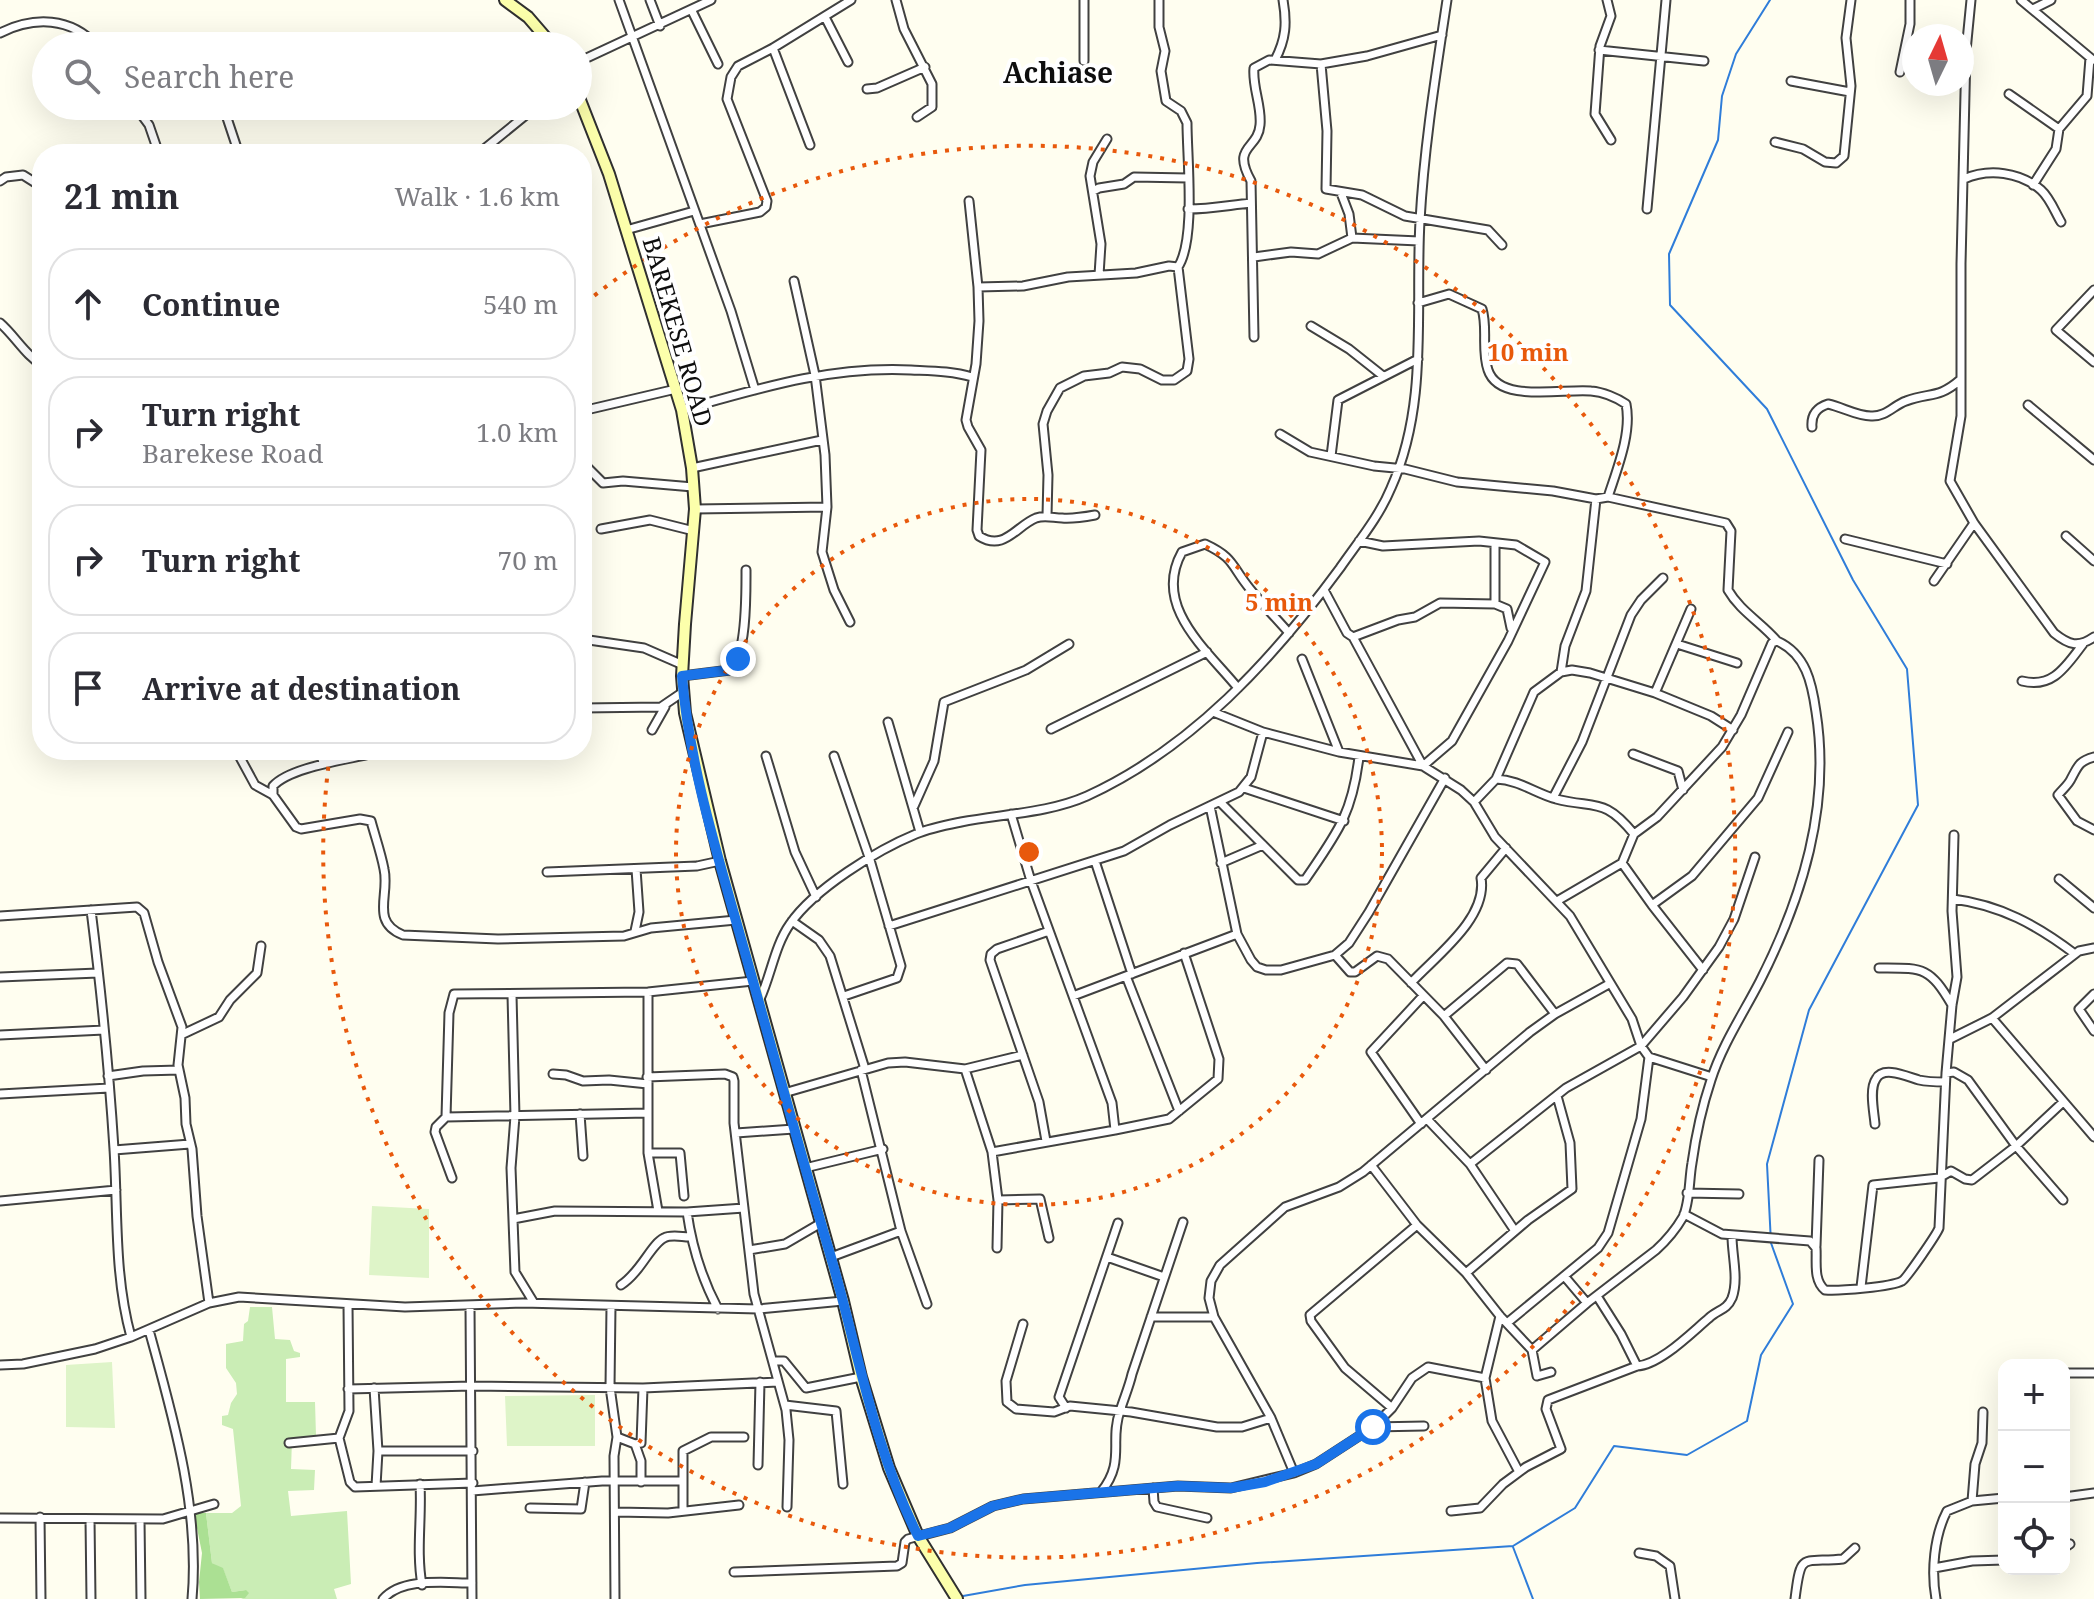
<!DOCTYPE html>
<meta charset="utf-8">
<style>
body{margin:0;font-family:"Noto Serif",serif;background:#f7f7f7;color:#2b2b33}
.controls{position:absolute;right:24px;bottom:24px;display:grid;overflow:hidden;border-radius:16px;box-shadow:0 8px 32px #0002}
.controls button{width:72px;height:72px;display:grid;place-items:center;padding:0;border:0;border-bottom:2px solid #e1e1e2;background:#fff;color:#2b2b33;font:40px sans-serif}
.compass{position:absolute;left:1902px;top:24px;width:72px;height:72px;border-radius:50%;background:#fff;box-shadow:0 8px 32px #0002;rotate:5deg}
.stop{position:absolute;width:24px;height:24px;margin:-18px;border:6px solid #1a73e8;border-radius:50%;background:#fff}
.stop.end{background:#1a73e8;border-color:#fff;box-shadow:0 2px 8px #0008}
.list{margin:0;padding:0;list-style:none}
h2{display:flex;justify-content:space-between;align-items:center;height:104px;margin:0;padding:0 32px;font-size:34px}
h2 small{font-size:26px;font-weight:400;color:#7c7c81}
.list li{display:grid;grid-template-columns:52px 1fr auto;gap:24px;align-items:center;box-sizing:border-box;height:112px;margin:0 16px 16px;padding:0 16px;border:2px solid #e1e1e2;border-radius:32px}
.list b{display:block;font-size:30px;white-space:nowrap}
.list p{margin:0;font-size:26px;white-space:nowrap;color:#7c7c81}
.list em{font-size:26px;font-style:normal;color:#7c7c81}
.icon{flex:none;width:44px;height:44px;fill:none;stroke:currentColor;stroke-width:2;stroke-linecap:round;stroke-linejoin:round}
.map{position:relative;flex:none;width:2094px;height:1599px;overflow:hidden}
.search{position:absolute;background:#fff;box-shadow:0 8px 32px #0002;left:32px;top:32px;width:560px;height:88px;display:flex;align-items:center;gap:20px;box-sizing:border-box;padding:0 28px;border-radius:44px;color:#7c7c81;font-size:30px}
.panel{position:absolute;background:#fff;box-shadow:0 8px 32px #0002;left:32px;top:144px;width:560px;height:616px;border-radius:32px}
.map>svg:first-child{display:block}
</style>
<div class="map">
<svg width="2094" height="1599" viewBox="0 0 2094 1599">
<rect width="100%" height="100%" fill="#fffef0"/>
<!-- green -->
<path fill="#caedb5" d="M250 1307H272L275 1339 290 1340 294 1351 300 1353V1357L286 1359V1402H315L316 1436 292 1440 291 1469 315 1470 314 1490 288 1491 291 1516 347 1511 351 1584 334 1589 337 1599H241L245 1597 246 1590 232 1592 223 1569 212 1563 206 1513H232L241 1506 233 1429 222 1425V1416L228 1415 231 1403 237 1394 236 1383 226 1368V1344L243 1341 244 1324 248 1321Z"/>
<!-- forest -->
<path fill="#abe093" d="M194 1513H206L212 1563 223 1568 232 1592 246 1590 249 1593 245 1598 200 1599 199 1582 202 1553Z"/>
<!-- pitch -->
<path fill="#def4c8" d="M372 1206 429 1209V1278L369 1275Z
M112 1362 115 1428 66 1427V1365Z
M595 1395V1446H507L505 1396Z"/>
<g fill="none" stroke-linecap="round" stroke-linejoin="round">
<!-- stream -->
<path stroke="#2f7dd9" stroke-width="2" d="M1513 1547 1533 1599
M963 1596 1025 1585 1257 1563 1513 1546 1575 1508 1614 1446 1687 1455 1747 1421 1761 1355 1793 1304 1771 1243 1767 1164 1809 1010 1918 805 1907 669 1853 580 1767 409 1670 305 1669 254 1718 140 1722 96 1736 54 1770 0"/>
<defs>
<path id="minor" d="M619 0 731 311 755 390
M650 0 660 26
M896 0 904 29 932 84V107L917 117
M1607 0 1611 16 1600 46 1595 114 1611 140
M1971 0 1966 51 1961 264V416L1950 481 1974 523 2054 633C2069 645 2078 648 2094 637
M2021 0 2093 60
M2033 9 2051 0
M692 11 718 64
M825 17 848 62
M0 33C34 16 71 17 97 46
M186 46 200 42 205 46
M773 48 810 145
M1599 50 1704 61
M1275 60C1286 39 1287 23 1283 0
M1084 61V0
M578 62 711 0
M1321 64 1327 131 1326 189 1362 195 1405 216 1488 230 1502 245
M1900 72 1910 24V0
M1791 81 1850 92
M867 89 877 88 925 67
M2009 94 2059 129
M135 106 149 125 159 154
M223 106 239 154
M1775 142 1803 149 1825 162 1836 163 1844 156 1851 86 1846 38 1851 0
M478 154 537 106
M1964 179C1989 168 2020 172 2041 190 2050 198 2055 212 2061 222
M0 181 6 177 23 175 42 187
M2033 185 2056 149 2059 129 2087 96 2090 58
M1093 191 1099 188 1124 184 1134 177 1188 178
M1341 193 1349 214 1352 238
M969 201 978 287
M1188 209C1210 209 1230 205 1251 203
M1647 209 1666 0
M700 224 760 212 766 207 767 201 727 99 731 77 738 66 773 48 851 0
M626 230 694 211
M1254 257 1291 252 1318 254 1352 238 1419 241
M1099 275 1101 244 1090 176 1093 162 1107 139
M794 281 815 375 825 455 827 507 822 552 834 590 850 622
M2094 290 2056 330 2094 362
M1418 303 1449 294 1482 309C1488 328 1481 350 1488 370 1499 404 1564 388 1591 391 1603 392 1617 398 1626 404 1632 433 1617 469 1608 497
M0 323C15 336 26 356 42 365
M1311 326 1349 349 1383 376
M1254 337 1251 181C1231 145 1258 150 1260 125 1262 106 1252 87 1254 68L1269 60 1321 64 1367 56 1442 35
M2028 405 2094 460
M682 410C760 388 830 366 911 370 932 371 952 371 972 377
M582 411 676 389
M1812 427C1811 415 1816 408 1828 404 1842 407 1857 416 1871 416 1886 417 1894 405 1906 401 1930 392 1938 399 1960 380
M1280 434 1310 452 1374 466 1405 469 1457 482 1553 491 1596 499 1608 497 1726 523 1731 531 1728 590C1740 611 1762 623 1777 641
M582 456 587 467 603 483 623 481 693 487
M1331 456 1338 400 1418 359
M692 468 822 440
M695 509 827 507
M1095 515C1084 517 1073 519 1062 518 1054 518 1045 515 1036 518 1016 526 1004 552 979 536L977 530 981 450 968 427 966 420 976 364 979 321 978 287 1023 286 1068 277 1136 273 1169 266 1178 267C1196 240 1187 158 1187 123L1181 111 1166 101 1161 71 1165 51 1159 27V0
M1047 516 1048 475 1043 424 1047 411 1060 388 1084 376 1109 373 1122 367 1140 369 1162 380H1174L1187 371 1189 359 1178 267
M601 529 650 520 694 531
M2066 536 2094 561
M1845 539 1947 564
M1934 581 1974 523
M1324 590 1347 633 1353 637 1423 766 1452 741 1508 641 1545 562 1516 545 1479 541 1383 546 1359 541
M1495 604 1507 609 1511 628
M1353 637 1398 620 1415 617 1440 603 1495 604V544
M582 639 644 648 683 665
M1677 644 1737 663
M1302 659 1339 752
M1561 672 1565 646 1586 591 1596 499
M682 676 730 670C747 657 746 592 746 570
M2022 681C2053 689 2066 666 2083 644
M1238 688C1206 649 1152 606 1182 552L1205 544C1235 558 1231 566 1250 589 1262 604 1276 618 1289 633
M1655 693 1691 609
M582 708 661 707 683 692
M1213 712 1263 732 1339 752 1423 766 1461 790 1474 802 1495 837 1570 916 1632 1019 1641 1046 1649 1057 1641 1119 1608 1233 1598 1248 1507 1323
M888 722 920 832
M1051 729 1207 652
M652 730 665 707
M236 750 255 785 273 795 296 827 301 829 360 819 371 821C375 836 381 853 384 869 390 895 370 922 403 935L498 939 624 936 651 928 736 920
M320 750 323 763
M1633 754 1678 771 1683 790
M766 756 795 852 816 897
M834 756 870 860 901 966 897 978 844 996
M2094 757C2079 761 2078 766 2071 779 2069 784 2062 790 2058 795L2077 821 2094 830
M1496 779C1519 780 1535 793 1556 799 1596 809 1604 797 1634 834
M1244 788 1344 821
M273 795V786C292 765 357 759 386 750
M1553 798 1582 742 1631 615 1641 600 1663 578
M1220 802 1298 880H1305C1337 833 1352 815 1359 757
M1474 802 1496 779 1534 692 1561 672 1572 670 1590 673 1655 693 1711 716 1733 730
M914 806 934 761 944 702 1026 670 1069 644
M1210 806 1237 934 1251 960 1257 967 1266 970H1281L1335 955 1349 943 1369 912 1445 778
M1095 861 1132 974
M1221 863 1263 845
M547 872 697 866 720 861
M2059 879 2094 908
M1953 899C2000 905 2037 925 2075 954
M1557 901 1622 863
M1652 905 1692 876 1758 798 1788 732
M91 910C101 990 109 1069 114 1149 118 1212 114 1275 131 1337
M0 916 137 907 144 913 158 962 182 1027 178 1065 185 1098 186 1124 192 1149 197 1216 209 1303
M792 921 819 940 830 956 865 1069
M889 926 1124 851 1170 825 1239 792 1251 777 1263 732
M635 931 639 912 636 869
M1335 955 1350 972H1355L1377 956 1388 959 1444 1016 1486 1070
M1879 968C1923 968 1929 966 1952 1005
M1126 976 1179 1111
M0 977 98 973
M1411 983C1436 956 1488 918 1481 878L1506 848
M648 992V1153L658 1211
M2094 994 2079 1009 2094 1031
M512 995 515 1116 511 1168 515 1272 534 1303
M1073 996 1237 934
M760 999C771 975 775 945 790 924 814 889 877 850 916 834 930 828 946 825 961 822 1002 814 1049 813 1087 796 1192 748 1273 659 1340 568 1358 542 1379 517 1391 488 1429 404 1415 310 1420 221 1424 147 1436 73 1447 0
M1444 1016 1507 963 1517 964 1555 1014
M1992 1018 2094 1137
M183 1034 219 1017 230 1000 257 973 261 946
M0 1035 104 1030
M1950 1039 1992 1018 2079 951 2094 948
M1649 1057 1712 1077
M965 1069 992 1152 998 1200 997 1248
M861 1070 901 1231 927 1304
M1946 1073 1954 1072 1968 1080 2016 1146 2063 1200
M553 1074 566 1075 583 1081 609 1080 648 1084
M108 1076 143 1071 179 1070
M647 1077 725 1074 733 1077 734 1081V1123L754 1294 786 1410 789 1440 787 1507
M784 1093 888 1063 905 1062 965 1069 1023 1055
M0 1094 109 1088
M580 1114 583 1156
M446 1117 449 1013 454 994 648 992 753 981
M1427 1119 1470 1164 1515 1231
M1421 1124 1371 1052 1423 996
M1875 1124C1874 1112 1869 1089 1876 1079 1883 1065 1908 1077 1919 1080 1928 1082 1936 1082 1945 1082
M1115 1130 1169 1119 1218 1079 1219 1059 1184 953
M736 1133 794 1129
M1046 1141 1039 1102 990 960 991 954 997 949 1049 931
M114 1150 190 1144
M992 1152 1115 1130 1112 1103 1031 881 1011 814
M648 1153H680L684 1196
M1470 1164 1566 1088 1641 1046 1683 997 1719 947 1734 919 1755 857
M1371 1165 1417 1225 1466 1273 1500 1316 1532 1350 1537 1376 1551 1372
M805 1168 883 1149
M452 1178 435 1132 436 1127 446 1117 648 1113
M1687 1193 1739 1194
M998 1200 1040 1199 1049 1238
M0 1201 116 1190
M687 1212C692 1247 701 1277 718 1309
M1684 1214 1722 1234 1810 1241 1816 1248C1817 1262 1813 1280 1825 1290 1839 1291 1891 1287 1902 1281 1906 1279 1937 1234 1939 1228L1946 1073 1952 1005 1957 977 1952 911 1954 835
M513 1219 555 1211 687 1212 744 1208
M1816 1246 1819 1160
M749 1250 785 1244 821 1223
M831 1257 901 1231
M1107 1257 1164 1277
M1466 1273 1528 1220 1572 1189 1570 1143 1557 1096
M1565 1277 1587 1303
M621 1285C641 1272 651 1244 664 1238 671 1234 682 1237 689 1237
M1861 1287 1873 1185 1939 1178 1951 1171 1965 1179 1972 1180 2016 1146 2062 1103
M1597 1296 1621 1334 1637 1366
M470 1306 472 1599
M611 1306 610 1387 617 1437 614 1456 615 1599
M1151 1317H1214
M1023 1324 1006 1381 1007 1402 1016 1409 1054 1412 1070 1406 1131 1412 1217 1427H1242L1271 1418
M149 1330C173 1417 200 1508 192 1599
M1532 1350 1587 1303 1656 1250C1667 1240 1676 1229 1683 1217 1690 1202 1689 1179 1692 1163 1696 1134 1702 1107 1711 1080 1722 1045 1743 1014 1760 981 1802 898 1831 806 1816 712 1812 683 1806 654 1777 641L1772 643 1741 715 1722 747 1657 817 1634 834 1622 863 1652 905 1703 970
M773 1361H784L806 1388 861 1377
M0 1365 23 1364 95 1349 131 1337 209 1303 239 1297 405 1307 523 1303 758 1309 843 1301
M2064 1373H2094
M1485 1378 1492 1421 1519 1472
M374 1388 378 1451 376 1486
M348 1389 472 1386 643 1388 778 1382
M785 1405 836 1411 843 1484
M1066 1408 1059 1397 1118 1223
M1392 1408 1345 1368 1311 1321 1310 1315 1417 1225
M1373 1427 1424 1426
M617 1437 635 1444 641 1443 643 1388
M339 1438 349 1411 348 1304
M289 1443 339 1438 350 1482 355 1487 473 1483
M635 1444 641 1461V1482
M378 1451H473
M758 1465 760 1382
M1294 1473 1271 1418 1214 1317 1209 1298 1211 1281 1220 1265 1285 1207 1339 1187 1363 1172 1530 1032 1555 1014 1609 984
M420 1484C422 1518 416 1551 422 1585
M1153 1488 1154 1502 1157 1507 1207 1518
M472 1491 602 1481H683
M1101 1492C1126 1461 1109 1442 1120 1411 1124 1398 1129 1387 1132 1374L1183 1222
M2064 1497 2094 1493
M1972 1501 1975 1464 1982 1443 1983 1412
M530 1508 581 1509 585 1482
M683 1510V1451L711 1437H744
M1451 1511 1480 1508 1503 1484 1526 1467 1561 1449 1546 1409 1548 1400 1637 1366C1660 1365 1692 1332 1709 1318 1717 1310 1727 1310 1732 1298 1739 1279 1732 1256 1732 1236
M616 1512 668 1513 739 1505
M40 1517 41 1599
M0 1518 163 1519 214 1504
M90 1519 91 1599
M140 1520 141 1599
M2064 1548 2070 1544
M1639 1553 1656 1556 1670 1566 1675 1599
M1934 1568 1972 1561 2004 1560
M734 1572 897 1566 902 1563 905 1542 908 1539 950 1528 993 1506 1023 1499 1178 1486 1231 1488 1294 1473 1316 1464 1373 1427 1392 1408 1412 1378 1428 1367 1485 1378 1500 1316
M383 1599C402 1577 445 1583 472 1583
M1795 1599C1801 1551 1801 1563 1843 1559L1855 1548
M1936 1599C1931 1572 1934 1536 1947 1511L1972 1501 2004 1498"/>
<path id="secondary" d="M505 0 528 17 553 46
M578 95 609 174 682 410 692 468 695 509 685 624 682 676 685 713 720 861 843 1301 861 1377 889 1468 918 1536 957 1599"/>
</defs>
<!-- minor casing -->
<use href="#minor" stroke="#414141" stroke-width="11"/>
<!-- secondary casing -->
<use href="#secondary" stroke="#303030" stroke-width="14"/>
<!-- minor -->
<use href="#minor" stroke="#fff" stroke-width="7"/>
<!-- secondary -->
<use href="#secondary" stroke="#fcffab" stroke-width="10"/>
</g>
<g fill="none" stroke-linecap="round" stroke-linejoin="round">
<!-- route -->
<path stroke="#1a73e8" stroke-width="10" d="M738 659 730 670 682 676C689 763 716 850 740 935 770 1041 799 1148 830 1254 858 1349 873 1447 918 1536L950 1528 993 1506 1023 1499 1178 1486 1231 1488 1265 1482 1316 1464 1373 1427"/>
</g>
<!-- distance rings -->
<g fill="none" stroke="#e8590c" stroke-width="4" stroke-dasharray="4 8">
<circle cx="1029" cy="852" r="353"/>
<path d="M585 303A706 706 0 1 1 330 754"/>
</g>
<g text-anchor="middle" stroke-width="8" stroke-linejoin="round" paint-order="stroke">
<!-- street labels -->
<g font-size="24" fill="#0e0e0e" stroke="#fff">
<text transform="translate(677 332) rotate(74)" y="8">BAREKESE ROAD</text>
</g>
<!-- quarter labels -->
<g font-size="28" font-weight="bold" fill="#0e0e0e" stroke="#fff">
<text x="1058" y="83">Achiase</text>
</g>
</g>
<circle cx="1029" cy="852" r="12" fill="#e8590c" stroke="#fff" stroke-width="4"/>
<g font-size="24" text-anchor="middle" font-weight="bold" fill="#e8590c" stroke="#fff" stroke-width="8" stroke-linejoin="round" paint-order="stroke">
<text x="1528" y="361">10 min</text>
<text x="1279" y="611">5 min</text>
</g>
</svg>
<div class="controls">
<button>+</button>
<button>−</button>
<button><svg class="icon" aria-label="locate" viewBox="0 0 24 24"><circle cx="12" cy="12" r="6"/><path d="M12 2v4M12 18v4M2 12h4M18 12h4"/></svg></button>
</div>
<svg class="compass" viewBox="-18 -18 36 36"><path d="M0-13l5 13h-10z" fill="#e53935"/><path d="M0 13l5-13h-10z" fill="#7c7c81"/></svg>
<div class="stop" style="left:1373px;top:1427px"></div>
<div class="stop end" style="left:738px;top:659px"></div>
<div class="search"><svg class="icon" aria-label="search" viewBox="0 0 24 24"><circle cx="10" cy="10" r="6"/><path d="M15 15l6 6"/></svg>Search here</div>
<section class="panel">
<h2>21 min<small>Walk · 1.6 km</small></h2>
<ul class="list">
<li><svg class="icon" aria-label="ahead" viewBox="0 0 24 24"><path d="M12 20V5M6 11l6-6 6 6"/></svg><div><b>Continue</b></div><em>540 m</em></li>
<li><svg class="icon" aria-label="right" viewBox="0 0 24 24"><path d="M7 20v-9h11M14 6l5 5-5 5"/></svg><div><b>Turn right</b><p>Barekese Road</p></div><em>1.0 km</em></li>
<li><svg class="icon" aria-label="right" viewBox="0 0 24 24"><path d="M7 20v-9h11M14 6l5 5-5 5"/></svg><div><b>Turn right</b></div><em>70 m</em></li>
<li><svg class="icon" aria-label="arrive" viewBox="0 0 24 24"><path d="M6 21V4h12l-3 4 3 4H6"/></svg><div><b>Arrive at destination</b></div></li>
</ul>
</section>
</div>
